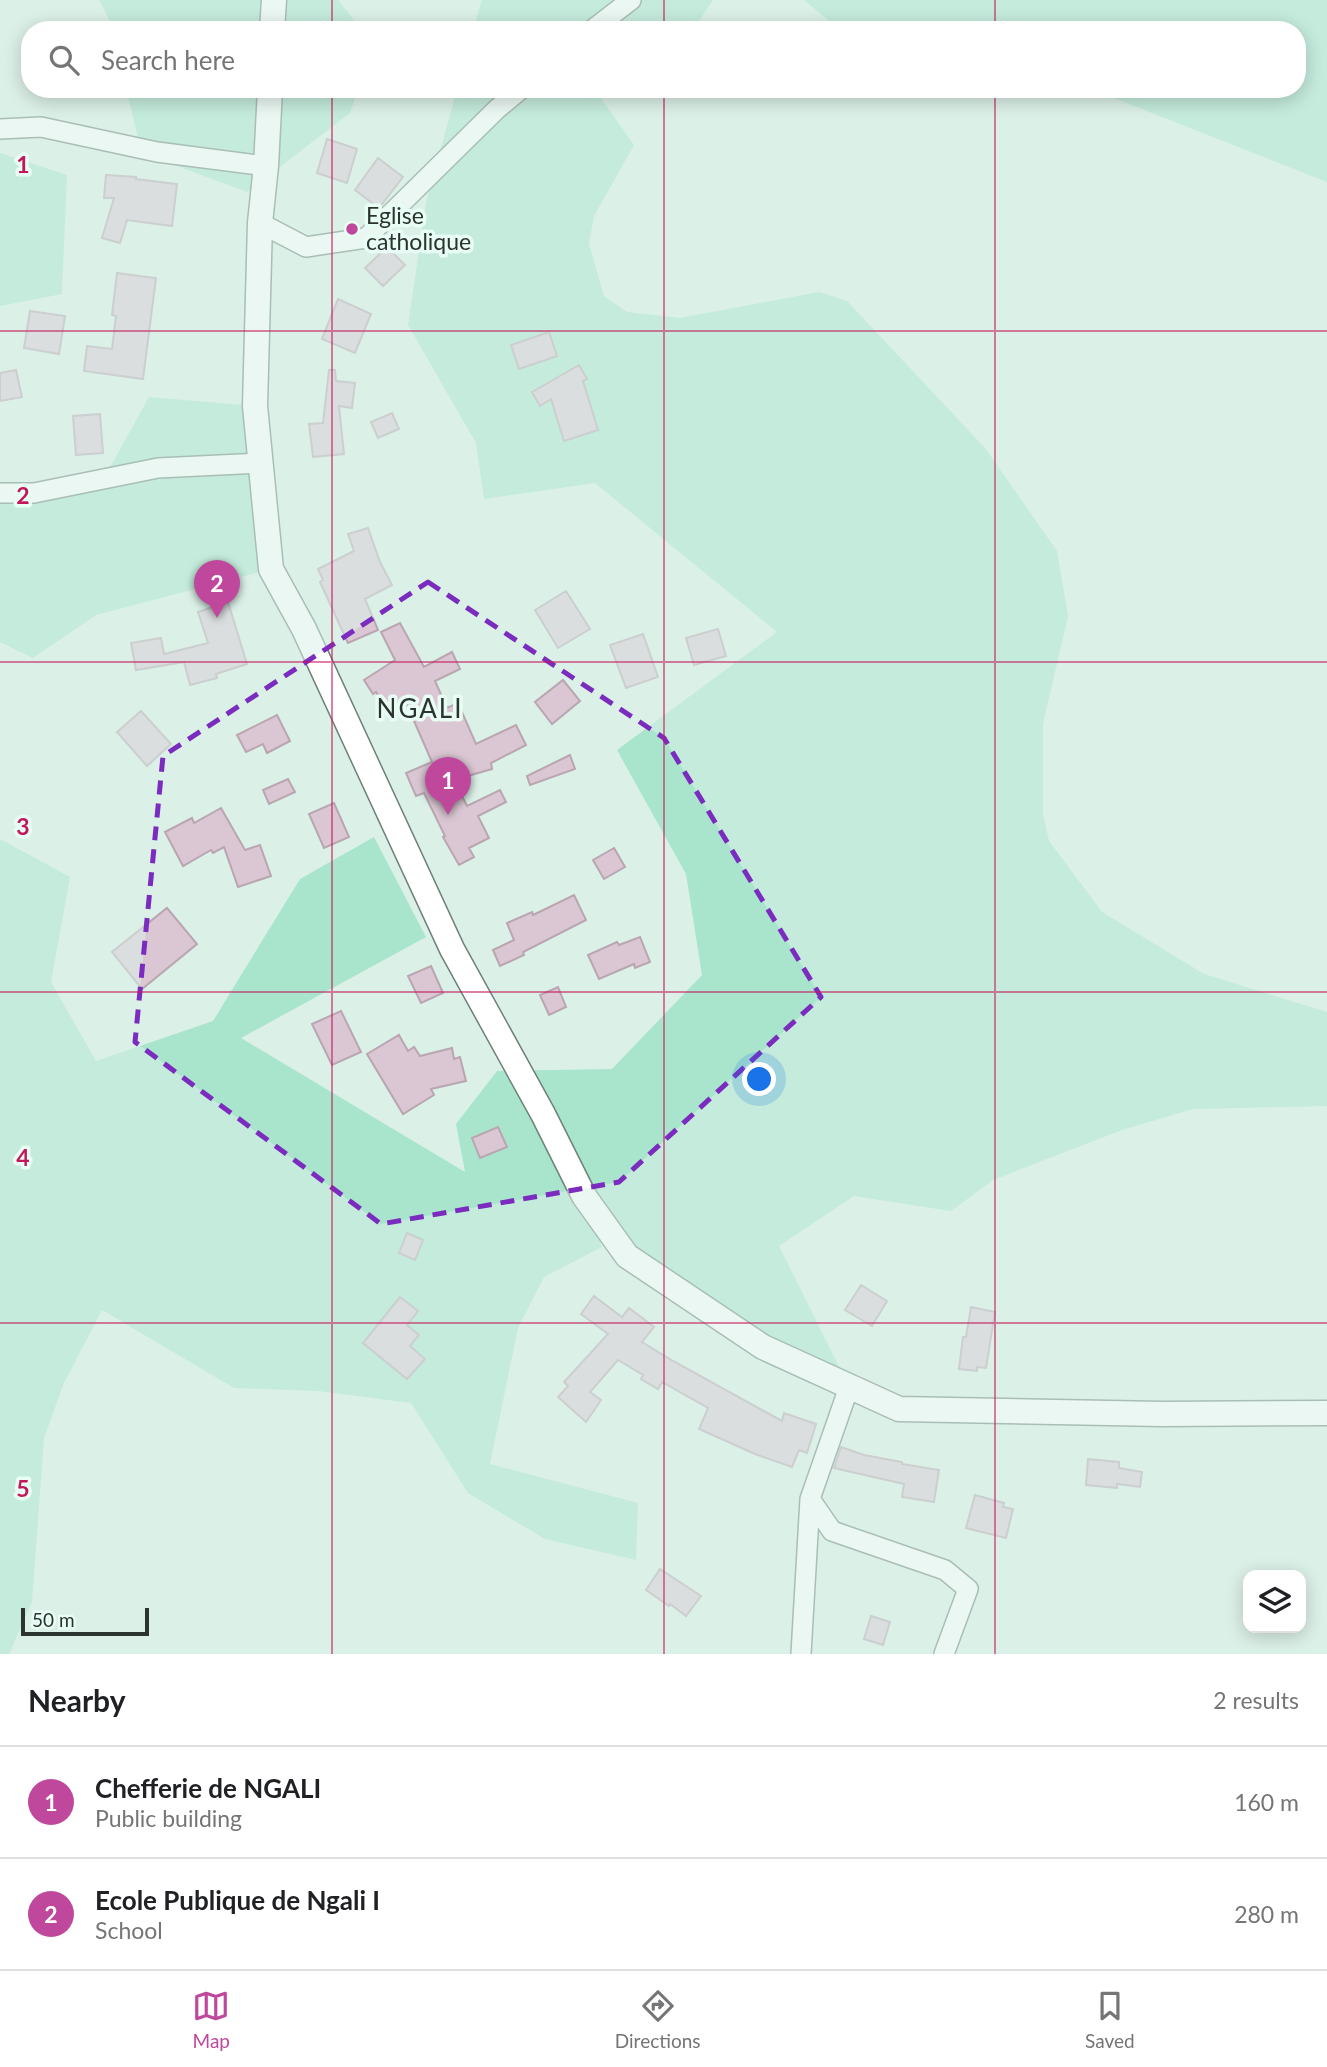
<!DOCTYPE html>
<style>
body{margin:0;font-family:Lato,sans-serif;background:#f6f6f6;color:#202124}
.controls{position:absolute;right:21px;bottom:21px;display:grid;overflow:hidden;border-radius:14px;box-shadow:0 4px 18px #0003}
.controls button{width:63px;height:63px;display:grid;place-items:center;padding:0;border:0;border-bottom:2px solid #e0e0e0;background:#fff;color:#202124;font:35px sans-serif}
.scale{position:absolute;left:21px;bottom:18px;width:128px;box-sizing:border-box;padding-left:7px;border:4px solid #2b3430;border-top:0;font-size:19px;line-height:24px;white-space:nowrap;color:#2b3430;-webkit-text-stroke:5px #e8fef4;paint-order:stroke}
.you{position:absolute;left:760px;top:1080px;width:24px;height:24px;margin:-18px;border:5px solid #fff;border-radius:50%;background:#1a73e8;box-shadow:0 0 0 10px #1a73e833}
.badge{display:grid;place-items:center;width:46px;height:46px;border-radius:50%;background:#bf489d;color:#fff;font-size:23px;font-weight:700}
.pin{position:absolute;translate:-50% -58px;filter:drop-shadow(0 2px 4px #0008)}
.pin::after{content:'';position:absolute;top:37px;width:24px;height:21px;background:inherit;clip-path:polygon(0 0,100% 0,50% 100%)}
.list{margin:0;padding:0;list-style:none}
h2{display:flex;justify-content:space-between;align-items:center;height:91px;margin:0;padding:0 28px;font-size:30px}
h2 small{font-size:23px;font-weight:400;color:#757577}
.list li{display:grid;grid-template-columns:46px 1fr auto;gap:21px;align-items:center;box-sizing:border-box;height:112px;padding:0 28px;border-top:2px solid #e0e0e0}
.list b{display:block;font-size:26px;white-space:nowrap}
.list p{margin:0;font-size:23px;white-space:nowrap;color:#757577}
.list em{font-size:23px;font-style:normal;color:#757577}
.icon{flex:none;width:38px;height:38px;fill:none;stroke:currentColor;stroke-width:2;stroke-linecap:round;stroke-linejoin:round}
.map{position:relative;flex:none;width:1327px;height:1654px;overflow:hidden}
.search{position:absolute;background:#fff;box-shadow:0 4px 18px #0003;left:21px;right:21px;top:21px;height:77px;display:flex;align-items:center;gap:18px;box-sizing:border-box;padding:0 24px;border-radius:28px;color:#757577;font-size:26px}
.sheet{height:315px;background:#fff}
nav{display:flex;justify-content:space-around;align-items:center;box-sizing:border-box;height:98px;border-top:2px solid #e0e0e0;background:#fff;font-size:19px;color:#757577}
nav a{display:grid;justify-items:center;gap:4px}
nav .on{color:#bf489d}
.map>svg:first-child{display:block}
</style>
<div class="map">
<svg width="1327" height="1654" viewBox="0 0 1327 1654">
<rect width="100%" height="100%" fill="#dbf0e7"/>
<!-- green -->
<path fill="#a9e5cc" d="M99 0H338L362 30H111L109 19Z
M482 0H713L693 30H473Z
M804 0H1327V182L1091 89H1297V30H840Z
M126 89H358L350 113 247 192 142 153Z
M457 89H605L600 97 634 145 594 216 589 244 604 296 627 312 680 318 819 292 847 301 985 448 1057 551 1068 616 1043 724V814L1049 841 1102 912 1204 974 1327 1012V1106L1193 1109 1122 1130 993 1180 951 1211 854 1196 779 1246 849 1387 627 1256 586 1203 602 1247 544 1277 518 1328 490 1464 638 1503 636 1560 545 1539 468 1493 411 1403 318 1391 234 1388 102 1310 64 1383 44 1438 32 1602 9 1654H0V839L70 877 51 982 96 1061 213 1021 300 879 374 837 426 937 241 1038 465 1172 456 1124 497 1071 612 1069 702 975 686 874 617 750 777 632 595 483 484 499 476 443 408 325 426 203Z
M0 153 67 175 62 294 0 306Z
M149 397 255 406 271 569 96 615 33 658 0 642V489L107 473Z"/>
<!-- building -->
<path fill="#dac7d3" stroke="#b9a6b1" stroke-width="2" d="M327 139 357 149 347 183 317 173Z
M378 158 403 177 379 208 355 190Z
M106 175 136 177V179L177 184 172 226 127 220 120 243 102 238 114 198H104Z
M387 247 405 265 383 286 365 268Z
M117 273 156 278 143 379 84 371 87 346 112 349 116 316 112 315Z
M338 299 371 314 355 353 322 339Z
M30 311 65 316 59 354 24 348Z
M549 332 557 356 519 369 511 345Z
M579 365 587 379 583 381 598 430 564 441 551 399 540 406 532 392Z
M16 370 22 397 0 401V373Z
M329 370H335L336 381 355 383 352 408 339 406 344 454 313 457 309 424 323 423Z
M392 413 399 429 378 438 371 422Z
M100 414 103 453 76 455 73 416Z
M368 528 380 562 392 585 365 599 378 630 348 643 320 582 323 580 318 569 354 551 348 534Z
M566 591 590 629 558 648 535 610Z
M228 602 247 664 216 674 217 678 190 685 184 662 136 670 131 643 161 638 164 654 208 643 198 612Z
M400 623 424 667 452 652 460 669 435 681 447 708 458 703 476 744 516 725 526 745 491 763 492 769 454 780 467 806 500 790 506 802 478 816 489 838 469 848 474 857 459 865 443 837 445 836 424 793 416 796 406 773 432 762 404 698 387 709 376 692 373 694 364 680 395 660 381 632Z
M718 629 726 656 694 665 686 638Z
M643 634 658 677 626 688 610 645Z
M563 680 580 701 552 724 535 702Z
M141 711 171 744 147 766 117 732Z
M277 715 290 741 267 753 263 744 246 752 237 735Z
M570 755 575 769 530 785 527 776Z
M288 779 295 792 269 804 263 790Z
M334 803 349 837 324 848 309 814Z
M221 808 245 850 260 845 271 876 238 887 224 847 213 853 211 850 183 866 165 832 192 818 194 823Z
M614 848 625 867 604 879 593 860Z
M574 895 586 920 523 952 524 955 500 966 493 950 514 940 507 923 532 912 533 915Z
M167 908 197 944 142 989 112 952Z
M640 937 650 962 635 968 634 964 599 979 588 955 617 942 619 945Z
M431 966 443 993 421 1003 408 976Z
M558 987 566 1007 549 1015 540 995Z
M341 1011 361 1052 332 1065 312 1024Z
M399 1035 408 1051 414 1047 420 1056 452 1048 454 1059 460 1057 466 1081 431 1089 434 1095 403 1114 367 1054Z
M498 1127 507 1147 480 1158 472 1138Z
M407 1233 423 1240 415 1260 399 1253Z
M861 1285 887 1301 872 1326 845 1310Z
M594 1296 622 1317 629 1308 654 1327 642 1342 673 1361 782 1421 784 1413 816 1424 807 1453 799 1450 792 1467 755 1454 699 1429 708 1408 662 1382 658 1389 641 1379 643 1375 618 1360 590 1392 601 1400 586 1422 558 1397 568 1386 564 1382 608 1334 581 1314Z
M400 1297 418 1311 407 1325 419 1335 410 1346 425 1359 407 1379 363 1343Z
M971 1307 995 1312 986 1368 977 1367V1371L959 1369 963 1337H966Z
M841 1447 864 1455 902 1462V1464L939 1470 934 1502 902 1497 904 1484 834 1468Z
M1088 1459 1119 1462V1468L1142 1472 1140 1487 1117 1484V1488L1086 1485Z
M975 1495 1004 1503 1003 1507 1013 1509 1006 1538 966 1528Z
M660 1569 701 1596 686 1616 670 1604 669 1606 646 1590Z
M871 1616 890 1622 883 1645 864 1639Z"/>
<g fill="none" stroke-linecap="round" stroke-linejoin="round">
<defs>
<path id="minor" d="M592 30 631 0
M0 129 41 127 157 152 266 166
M260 223 306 247 366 238 497 109 521 89
M0 493H34L158 468 260 463
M810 1499 832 1531 945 1570 968 1589 944 1654
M801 1654 810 1499 849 1387"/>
<path id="tertiary" d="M272 30 274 0
M270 89 266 166 260 223 255 406 271 569 304 629 452 949 543 1114 584 1196 627 1256 763 1347 899 1409 1162 1414 1327 1413"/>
</defs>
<!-- minor casing -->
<use href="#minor" stroke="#6e8179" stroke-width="22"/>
<!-- tertiary casing -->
<use href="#tertiary" stroke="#6e8179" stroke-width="27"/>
<!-- minor -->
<use href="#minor" stroke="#fff" stroke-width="19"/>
<!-- tertiary -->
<use href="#tertiary" stroke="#fff" stroke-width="24"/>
</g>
<!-- marked area -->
<path d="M0 0H1327V1654H0ZM428 582 664 738 821 997 619 1182 381 1224 135 1042 163 756Z" fill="#dbf0e7" fill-opacity=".55" fill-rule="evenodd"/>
<path fill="none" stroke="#7b2cbf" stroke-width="5" stroke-dasharray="14 9" stroke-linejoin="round" d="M428 582 664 738 821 997 619 1182 381 1224 135 1042 163 756Z"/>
<!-- grid -->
<path fill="none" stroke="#c2185b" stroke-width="2" stroke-opacity="0.55" d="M332 0V30M664 0V30M995 0V30M332 89V1654M664 89V1654M995 89V1654M0 331H1327M0 662H1327M0 992H1327M0 1323H1327"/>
<!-- markers -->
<circle fill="#bf489d" stroke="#e8fef4" stroke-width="2.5" cx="352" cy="229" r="7"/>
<g text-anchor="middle" stroke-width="7" stroke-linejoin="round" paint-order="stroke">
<!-- poi labels -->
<g font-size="23" fill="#2b3430" stroke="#e8fef4" text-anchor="start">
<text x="366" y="224">Eglise<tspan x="366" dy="26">catholique</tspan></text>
</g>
<!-- quarter labels -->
<g font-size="26" letter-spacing="2" fill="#2b3430" stroke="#e8fef4">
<text x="420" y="718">NGALI</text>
</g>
</g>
<g font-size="23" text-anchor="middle" font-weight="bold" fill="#c2185b" stroke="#e8fef4" stroke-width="7" stroke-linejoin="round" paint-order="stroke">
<text x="23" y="173">1</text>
<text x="23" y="504">2</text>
<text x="23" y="835">3</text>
<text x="23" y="1166">4</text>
<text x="23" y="1497">5</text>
</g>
</svg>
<div class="controls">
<button><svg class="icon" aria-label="layers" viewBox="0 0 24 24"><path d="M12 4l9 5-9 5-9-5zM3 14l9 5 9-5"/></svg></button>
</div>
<div class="scale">50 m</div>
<div class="you"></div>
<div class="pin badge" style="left:448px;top:815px">1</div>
<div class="pin badge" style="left:217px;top:618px">2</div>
<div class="search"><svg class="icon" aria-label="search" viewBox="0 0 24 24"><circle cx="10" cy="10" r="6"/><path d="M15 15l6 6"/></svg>Search here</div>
</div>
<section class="sheet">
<h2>Nearby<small>2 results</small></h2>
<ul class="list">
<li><span class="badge">1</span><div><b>Chefferie de NGALI</b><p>Public building</p></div><em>160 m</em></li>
<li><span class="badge">2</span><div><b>Ecole Publique de Ngali I</b><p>School</p></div><em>280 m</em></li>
</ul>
</section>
<nav>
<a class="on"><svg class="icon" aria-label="map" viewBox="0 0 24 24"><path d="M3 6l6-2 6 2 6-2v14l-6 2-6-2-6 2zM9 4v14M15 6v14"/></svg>Map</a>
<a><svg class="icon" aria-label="directions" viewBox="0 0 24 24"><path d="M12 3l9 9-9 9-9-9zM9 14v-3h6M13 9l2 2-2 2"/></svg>Directions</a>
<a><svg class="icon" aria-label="saved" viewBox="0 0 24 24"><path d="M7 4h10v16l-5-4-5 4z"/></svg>Saved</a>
</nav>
